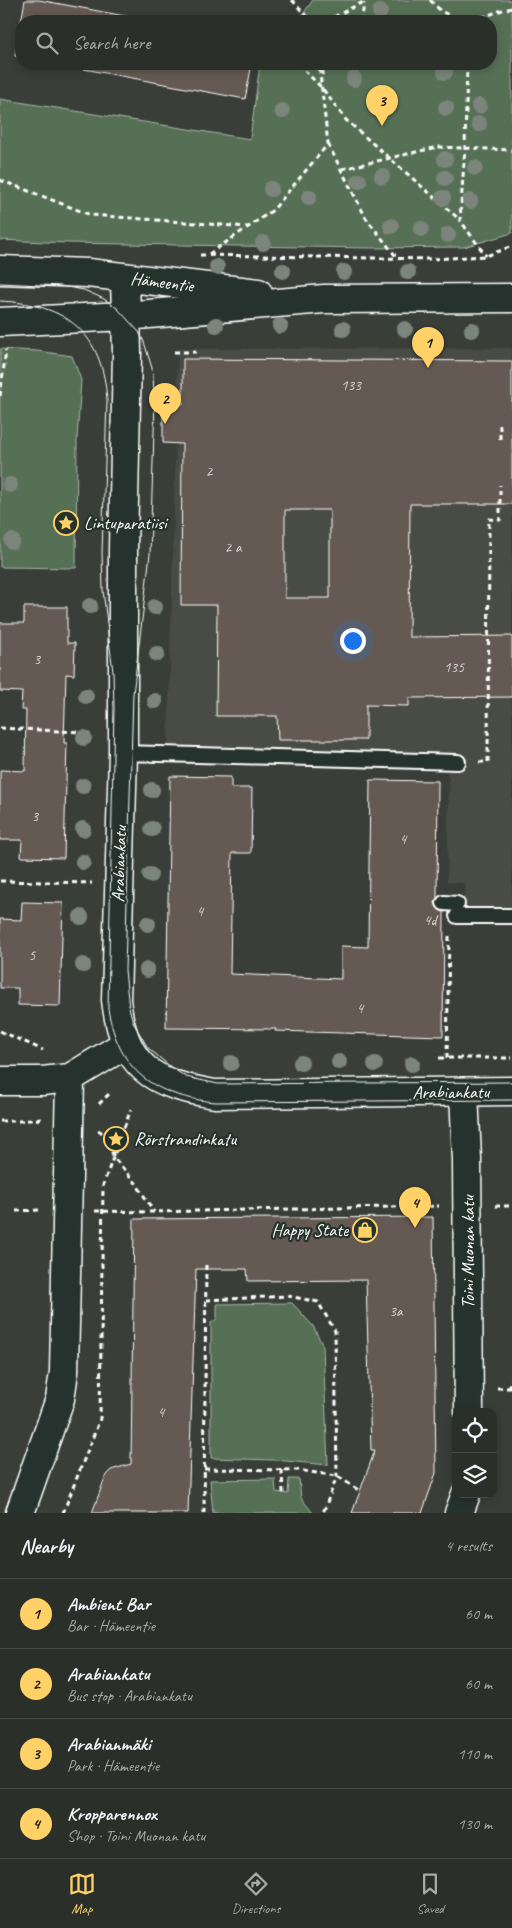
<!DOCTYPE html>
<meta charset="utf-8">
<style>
body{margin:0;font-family:Caveat,sans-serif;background:#333732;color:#f1f3f6}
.controls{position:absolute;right:15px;bottom:15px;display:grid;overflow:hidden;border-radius:10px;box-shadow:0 2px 8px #0003}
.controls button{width:45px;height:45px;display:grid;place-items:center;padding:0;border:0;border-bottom:1px solid #474a47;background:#2b2f2a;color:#f1f3f6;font:25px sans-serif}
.you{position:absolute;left:352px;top:640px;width:18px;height:18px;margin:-12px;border:4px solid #fff;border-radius:50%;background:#1a73e8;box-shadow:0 0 0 8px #1a73e833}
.badge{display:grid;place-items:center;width:32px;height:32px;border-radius:50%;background:#ffd166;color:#111;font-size:16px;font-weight:700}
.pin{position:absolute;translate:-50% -41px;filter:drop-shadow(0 1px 2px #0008)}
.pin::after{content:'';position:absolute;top:26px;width:18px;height:15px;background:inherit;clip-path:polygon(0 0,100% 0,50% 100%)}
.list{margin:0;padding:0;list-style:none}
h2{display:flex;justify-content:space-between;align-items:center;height:65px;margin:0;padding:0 20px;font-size:21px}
h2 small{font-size:16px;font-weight:400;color:#a6a9a8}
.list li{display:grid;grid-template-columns:32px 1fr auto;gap:15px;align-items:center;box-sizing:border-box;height:70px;padding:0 20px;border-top:1px solid #474a47}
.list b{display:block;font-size:19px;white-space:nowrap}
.list p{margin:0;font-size:16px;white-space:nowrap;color:#a6a9a8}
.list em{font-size:16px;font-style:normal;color:#a6a9a8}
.icon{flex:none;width:28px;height:28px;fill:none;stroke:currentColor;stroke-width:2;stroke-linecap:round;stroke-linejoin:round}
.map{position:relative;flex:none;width:512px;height:1513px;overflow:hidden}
.search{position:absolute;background:#2b2f2a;box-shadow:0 2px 8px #0003;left:15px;right:15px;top:15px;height:55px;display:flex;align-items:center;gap:12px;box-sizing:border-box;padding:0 18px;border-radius:20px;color:#a6a9a8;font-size:19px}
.sheet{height:345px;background:#2b2f2a}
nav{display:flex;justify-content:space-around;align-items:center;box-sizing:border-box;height:70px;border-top:1px solid #474a47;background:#2b2f2a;font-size:14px;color:#a6a9a8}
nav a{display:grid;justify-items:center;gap:2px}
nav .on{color:#ffd166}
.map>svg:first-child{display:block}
</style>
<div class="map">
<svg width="512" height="1513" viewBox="0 0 512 1513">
<rect width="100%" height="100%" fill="#393f38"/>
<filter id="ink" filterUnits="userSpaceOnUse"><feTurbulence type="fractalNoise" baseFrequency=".02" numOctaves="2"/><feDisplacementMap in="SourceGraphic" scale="10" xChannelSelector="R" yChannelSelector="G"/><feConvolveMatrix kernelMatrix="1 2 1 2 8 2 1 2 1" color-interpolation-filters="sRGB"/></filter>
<g filter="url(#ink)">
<!-- built -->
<path fill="#4a4b44" d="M512 348V924H466L464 883 447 882 449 778 441 753 168 747 178 349Z"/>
<!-- green -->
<path fill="#566f55" stroke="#aab7aa" d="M313 0H512V233L464 247 371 248 238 246 69 243 0 240V99L250 139 260 64H491V21H298Z
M267 14 297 21H266Z
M0 349 37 351 72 356 81 380 77 440 76 568 0 567Z
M292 1303 313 1326 323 1346 328 1465 275 1460 211 1458V1323L217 1319V1304Z
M275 1479 276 1492 288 1494 289 1479H299L301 1498 313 1513H213L210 1480Z"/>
<!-- building -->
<path fill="#655a52" stroke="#fff" fill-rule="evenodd" d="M25 0H39L152 21H21V57L15 56Z
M57 64H252L245 99Z
M183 359 512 361V504H410L409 637 512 636V697L409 698V706L366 705V740H278L277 716H216L217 605H181L182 444 163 443V404H183ZM285 510H330V598H285Z
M24 607H67V643H75L74 675 66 674 64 743H67L64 858 21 857 22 840H0V770L25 771 26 710H21L22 692 0 691V623H24Z
M170 776 231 777V788H252L251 853H232L230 974 318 978 341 979V946L368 947 370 780 438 781 437 898 435 903 439 910 444 912 443 1036 275 1031 276 1029 166 1028Z
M22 902 63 903 60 1006 18 1005V988H0V919L21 920Z
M433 1217 436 1473 422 1513H352L375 1450H371L366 1280 248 1281 247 1269H196L188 1513H92L106 1475 111 1470 131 1464 134 1219Z"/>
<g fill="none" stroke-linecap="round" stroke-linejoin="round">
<defs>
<path id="lane" d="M123 753 458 762
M444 903 457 904
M457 916H512"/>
<path id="street" d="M0 1081H42L70 1078 126 1044
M464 1092 467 1160 469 1412
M20 1513 60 1399 64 1372 70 1078
M459 1513 466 1494"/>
<path id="secondary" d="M0 270 88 273 258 293
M125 278 127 353 123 549V753L116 1000C124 1067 151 1084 215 1094L512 1091
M0 322 126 316 324 299 512 298"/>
</defs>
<!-- lane casing -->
<use href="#lane" stroke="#fff" stroke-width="18"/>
<!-- street casing -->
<use href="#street" stroke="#fff" stroke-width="31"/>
<!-- secondary casing -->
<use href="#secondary" stroke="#fff" stroke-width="31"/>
<!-- path -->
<path stroke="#fff" stroke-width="3" stroke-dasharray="5 4" stroke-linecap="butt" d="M292 0 311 21
M430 0 441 11 460 21
M326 21 367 0
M359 21 362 18 364 3
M473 21 499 11 512 8
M298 64 322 88 346 120 460 220
M467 64 465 147 460 220 486 256
M322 75 325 64
M328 144 366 218 398 259
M342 169 438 147 512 150
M0 180 91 215 248 227
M209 254 273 210 328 144 319 64
M200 255 432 259 486 256 512 246
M174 352H196
M0 396 6 350
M500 425V439
M0 728 80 732
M479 762H488L489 519 500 520V485
M0 881 92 883
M0 1031 43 1050
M439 1058H512
M447 1058 449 936
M99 1104 109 1094
M0 1121H19L42 1119
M98 1130 106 1135 114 1158 136 1183 154 1212
M495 1206H512
M16 1211 39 1210
M95 1211 149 1212 439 1206
M206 1300 288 1296 318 1302 335 1331 337 1476 323 1513
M497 1388H512
M508 1388 512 1379
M204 1469 297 1470 337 1476 360 1491
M282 1470 283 1493
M63 1513 100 1419 103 1185 131 1109
M204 1513 206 1262
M422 1513H423"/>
<!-- lane -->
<use href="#lane" stroke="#26332d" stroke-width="14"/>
<!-- street -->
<use href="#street" stroke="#26332d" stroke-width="28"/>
<!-- secondary -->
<use href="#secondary" stroke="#26332d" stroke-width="28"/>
<!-- tram -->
<path stroke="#fff" stroke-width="1" d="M0 283 61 286 84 290 104 299 117 308 139 332 144 342 152 368 155 401 150 554 133 694 125 970 129 1008 134 1024 148 1048 172 1068 186 1077 218 1084 512 1082
M0 301C67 304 103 333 107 401L102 552 103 590 113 672 114 708 108 1009C119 1072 154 1096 215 1102L512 1100"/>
</g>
<!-- trees -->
<g fill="#7c857b">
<circle cx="380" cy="12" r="8"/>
<circle cx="445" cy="72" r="8"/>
<circle cx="354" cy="79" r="8"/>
<circle cx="479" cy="106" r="8"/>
<circle cx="446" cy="108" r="8"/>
<circle cx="282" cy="111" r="8"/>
<circle cx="479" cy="124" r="8"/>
<circle cx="445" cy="159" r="8"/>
<circle cx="475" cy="168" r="8"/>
<circle cx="382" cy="176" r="8"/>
<circle cx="445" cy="178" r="8"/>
<circle cx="359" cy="181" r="8"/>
<circle cx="271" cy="189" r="8"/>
<circle cx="309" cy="197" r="8"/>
<circle cx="443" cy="198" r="8"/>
<circle cx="470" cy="201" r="8"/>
<circle cx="391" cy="226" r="8"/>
<circle cx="421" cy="229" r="8"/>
<circle cx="448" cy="235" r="8"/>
<circle cx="263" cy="243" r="8"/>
<circle cx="217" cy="267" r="8"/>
<circle cx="283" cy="271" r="8"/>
<circle cx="344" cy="272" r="8"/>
<circle cx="408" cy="272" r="8"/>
<circle cx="216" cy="325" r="8"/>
<circle cx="280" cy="326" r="8"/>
<circle cx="343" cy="329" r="8"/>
<circle cx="405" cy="329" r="8"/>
<circle cx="472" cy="330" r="8"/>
<circle cx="10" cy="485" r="8"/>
<circle cx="12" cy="541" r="8"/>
<circle cx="90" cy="606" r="8"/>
<circle cx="155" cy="607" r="8"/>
<circle cx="157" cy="654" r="8"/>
<circle cx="86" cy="696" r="8"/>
<circle cx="155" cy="701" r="8"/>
<circle cx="84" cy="738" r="8"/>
<circle cx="83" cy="786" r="8"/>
<circle cx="152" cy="790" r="8"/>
<circle cx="83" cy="829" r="8"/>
<circle cx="152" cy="829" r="8"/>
<circle cx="83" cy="862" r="8"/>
<circle cx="150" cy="875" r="8"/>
<circle cx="81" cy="917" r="8"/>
<circle cx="148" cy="924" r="8"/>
<circle cx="83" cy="965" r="8"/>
<circle cx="147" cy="970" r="8"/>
<circle cx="339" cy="1062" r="8"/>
<circle cx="231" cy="1063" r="8"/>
<circle cx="301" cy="1063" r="8"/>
<circle cx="375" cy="1064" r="8"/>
<circle cx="412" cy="1064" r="8"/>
</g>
</g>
<!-- icons -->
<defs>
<symbol id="sight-ring" viewBox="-11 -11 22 22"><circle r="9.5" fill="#26332d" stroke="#ffd166" stroke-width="1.5"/><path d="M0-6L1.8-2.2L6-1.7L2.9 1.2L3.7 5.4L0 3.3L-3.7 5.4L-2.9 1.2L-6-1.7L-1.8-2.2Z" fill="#ffd166"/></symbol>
<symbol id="shop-ring" viewBox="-11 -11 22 22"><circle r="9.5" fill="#26332d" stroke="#ffd166" stroke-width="1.5"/><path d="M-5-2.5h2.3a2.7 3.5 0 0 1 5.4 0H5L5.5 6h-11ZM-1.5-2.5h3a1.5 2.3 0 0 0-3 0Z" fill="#ffd166"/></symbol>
</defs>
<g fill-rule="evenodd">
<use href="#sight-ring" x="52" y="509" width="28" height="28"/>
<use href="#sight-ring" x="102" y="1125" width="28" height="28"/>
<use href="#shop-ring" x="351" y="1216" width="28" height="28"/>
</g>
<g text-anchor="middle" stroke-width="4.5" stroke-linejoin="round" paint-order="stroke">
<!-- number labels -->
<g font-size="15" fill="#d8d6d4">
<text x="351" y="390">133</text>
<text x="209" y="476">2</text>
<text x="233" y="552">2 a</text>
<text x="37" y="664">3</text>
<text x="454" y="672">135</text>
<text x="35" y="821">3</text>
<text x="403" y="844">4</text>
<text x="200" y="916">4</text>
<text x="430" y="925">4d</text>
<text x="32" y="960">5</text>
<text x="360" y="1013">4</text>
<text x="396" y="1316">3a</text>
<text x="161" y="1417">4</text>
</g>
<!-- street labels -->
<g font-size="18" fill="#fff" stroke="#26332d">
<text transform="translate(162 282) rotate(7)" y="6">Hämeentie</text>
<text transform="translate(119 864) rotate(-88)" y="6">Arabiankatu</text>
<text x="451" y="1098">Arabiankatu</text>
<text transform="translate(468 1252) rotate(-90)" y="6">Toini Muonan katu</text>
</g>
<!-- poi labels -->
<g font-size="18" fill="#fff" stroke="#26332d" text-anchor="start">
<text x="84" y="529">Lintuparatiisi</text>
<text x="134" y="1145">Rörstrandinkatu</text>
<text x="348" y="1236" text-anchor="end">Happy State</text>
</g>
</g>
</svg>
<div class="controls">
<button><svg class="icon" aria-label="locate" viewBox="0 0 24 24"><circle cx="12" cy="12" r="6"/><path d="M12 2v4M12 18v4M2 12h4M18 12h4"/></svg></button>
<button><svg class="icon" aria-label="layers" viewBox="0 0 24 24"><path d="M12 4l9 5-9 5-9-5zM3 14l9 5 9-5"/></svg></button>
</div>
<div class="you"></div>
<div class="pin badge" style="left:428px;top:368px">1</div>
<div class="pin badge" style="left:165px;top:424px">2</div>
<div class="pin badge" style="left:382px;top:126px">3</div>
<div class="pin badge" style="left:415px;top:1228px">4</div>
<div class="search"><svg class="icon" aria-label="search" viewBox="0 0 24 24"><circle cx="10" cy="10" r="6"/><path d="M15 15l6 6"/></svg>Search here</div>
</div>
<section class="sheet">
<h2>Nearby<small>4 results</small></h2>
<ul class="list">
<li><span class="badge">1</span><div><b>Ambient Bar</b><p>Bar · Hämeentie</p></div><em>60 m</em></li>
<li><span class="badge">2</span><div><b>Arabiankatu</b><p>Bus stop · Arabiankatu</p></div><em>60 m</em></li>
<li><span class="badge">3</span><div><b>Arabianmäki</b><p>Park · Hämeentie</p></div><em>110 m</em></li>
<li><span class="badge">4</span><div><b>Kropparennox</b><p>Shop · Toini Muonan katu</p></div><em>130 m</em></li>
</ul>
</section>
<nav>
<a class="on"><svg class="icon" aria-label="map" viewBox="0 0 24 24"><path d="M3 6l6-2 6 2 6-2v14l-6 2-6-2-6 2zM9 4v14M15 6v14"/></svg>Map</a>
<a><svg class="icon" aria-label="directions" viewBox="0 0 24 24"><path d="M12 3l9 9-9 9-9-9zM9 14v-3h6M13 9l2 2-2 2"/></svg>Directions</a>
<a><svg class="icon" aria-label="saved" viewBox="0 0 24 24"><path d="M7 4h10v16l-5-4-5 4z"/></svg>Saved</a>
</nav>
